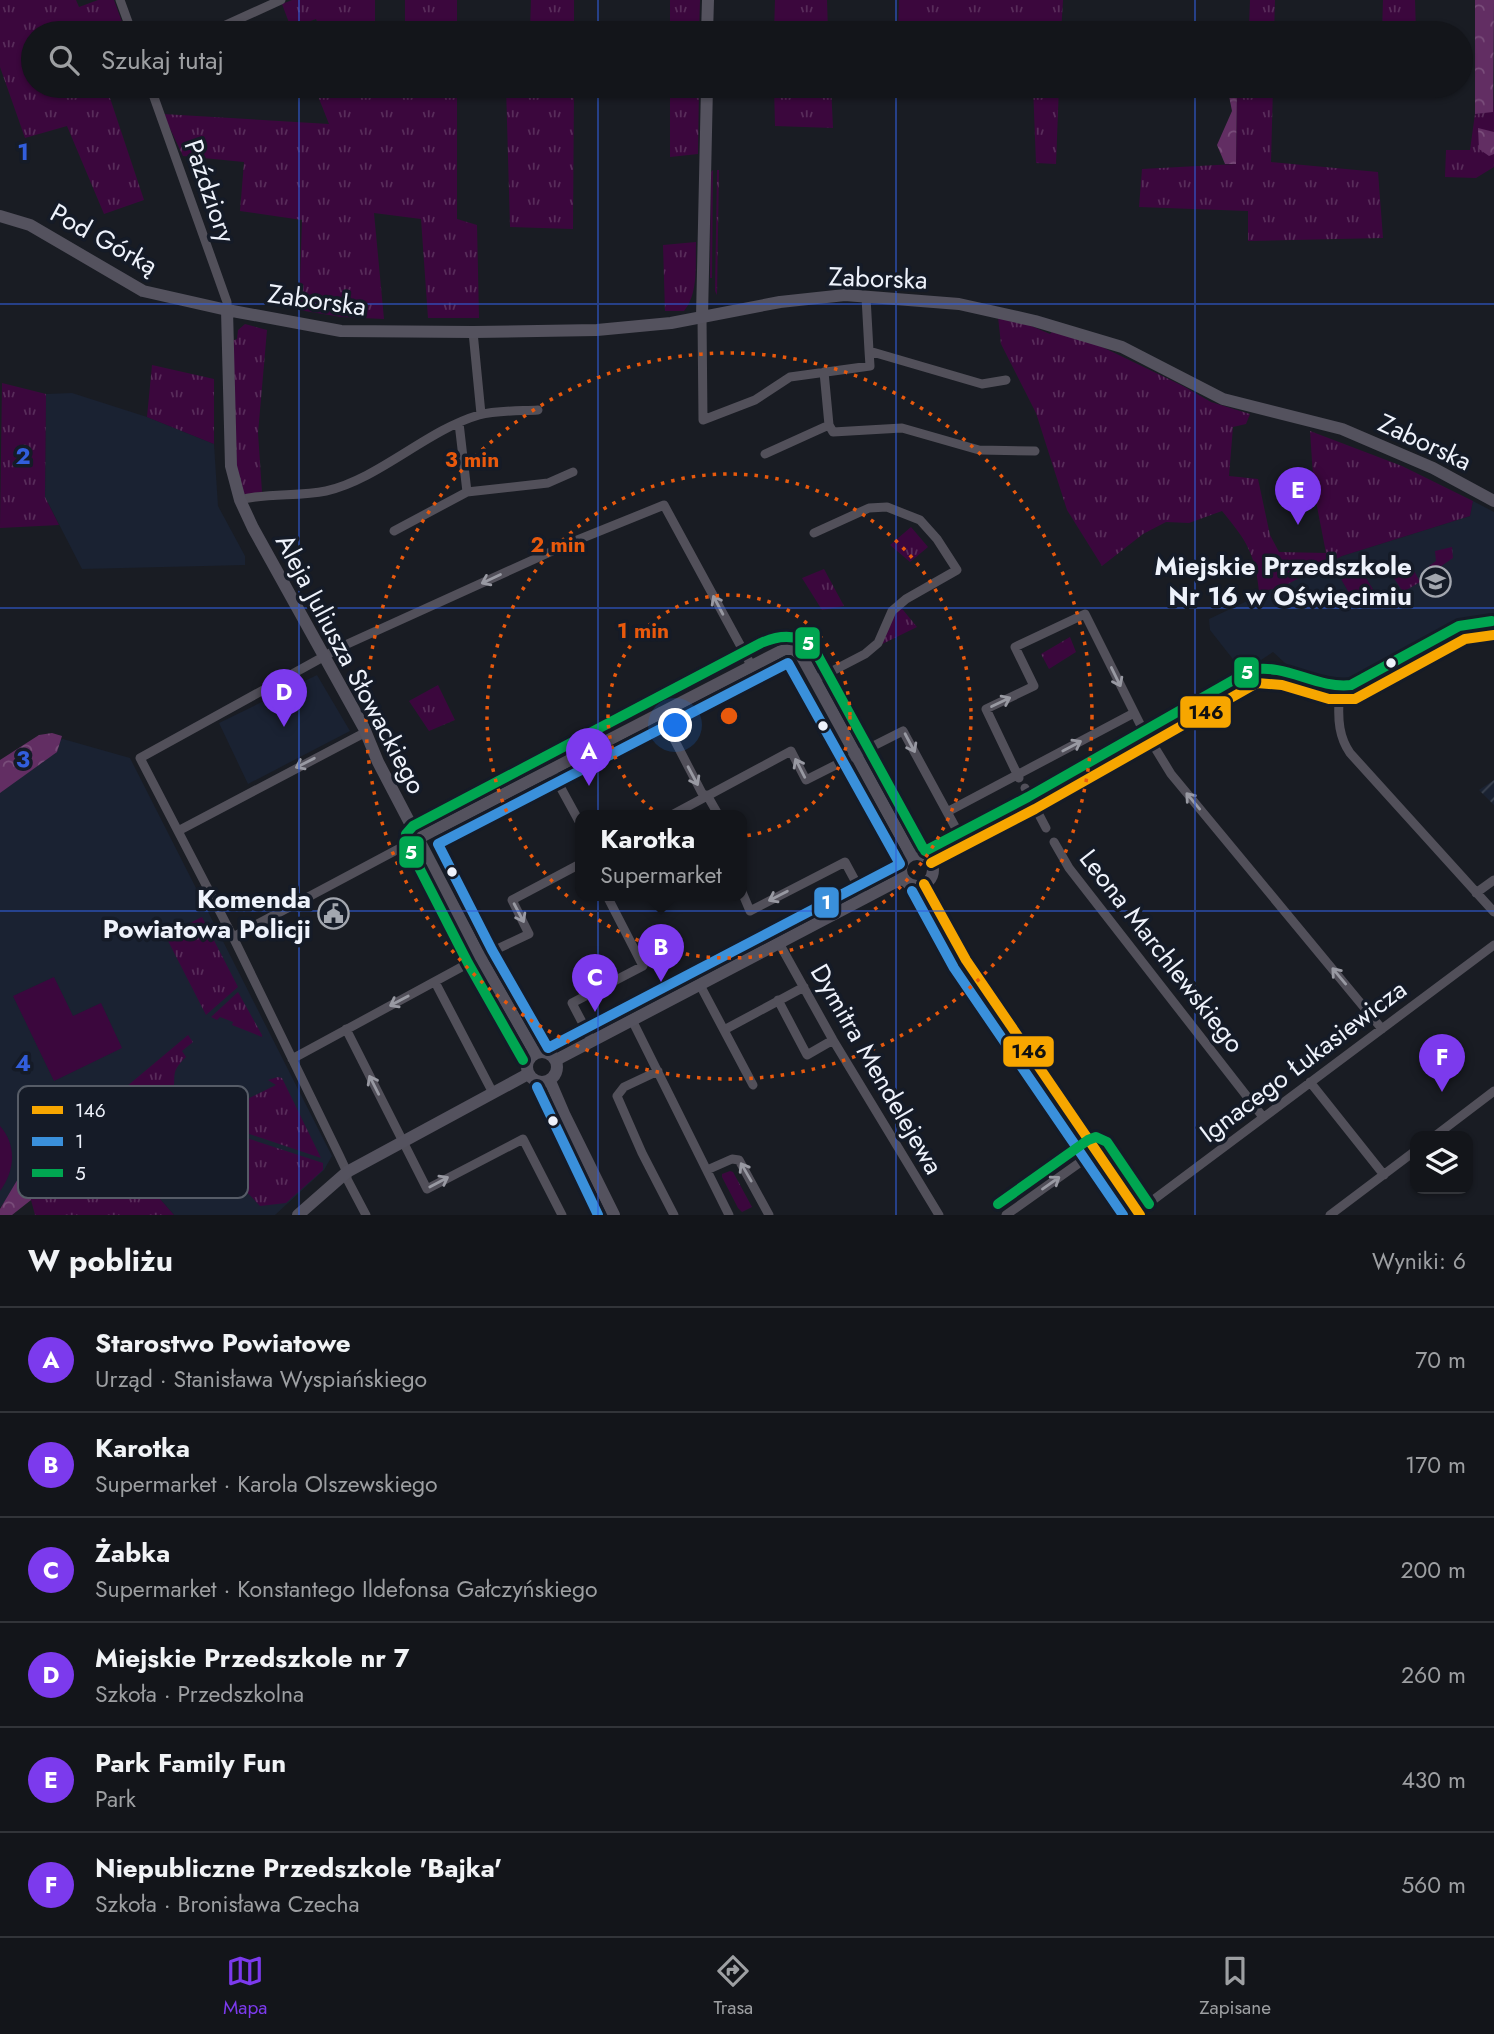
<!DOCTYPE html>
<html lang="pl">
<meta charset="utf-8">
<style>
body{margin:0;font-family:Jost,sans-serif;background:#202227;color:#f1f3f6}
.controls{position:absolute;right:21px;bottom:21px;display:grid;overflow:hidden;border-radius:14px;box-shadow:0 2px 5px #0004}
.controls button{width:63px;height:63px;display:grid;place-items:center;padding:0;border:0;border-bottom:2px solid #323439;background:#13151a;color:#f1f3f6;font:35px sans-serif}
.you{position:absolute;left:676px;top:726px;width:24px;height:24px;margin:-18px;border:5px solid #fff;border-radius:50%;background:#1a73e8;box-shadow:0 0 0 10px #1a73e833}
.badge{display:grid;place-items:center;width:46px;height:46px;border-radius:50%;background:#7c3aed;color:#fff;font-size:23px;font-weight:700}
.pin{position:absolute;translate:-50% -58px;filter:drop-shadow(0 2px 4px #0008)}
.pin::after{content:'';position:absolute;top:37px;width:24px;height:21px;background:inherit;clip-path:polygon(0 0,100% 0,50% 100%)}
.popup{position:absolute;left:575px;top:810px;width:172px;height:91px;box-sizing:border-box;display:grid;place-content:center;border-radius:14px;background:#13151a;filter:drop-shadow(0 2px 5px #0005);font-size:23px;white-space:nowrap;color:#9d9fa2}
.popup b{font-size:26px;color:#f1f3f6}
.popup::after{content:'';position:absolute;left:50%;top:100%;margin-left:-14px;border:14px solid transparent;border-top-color:#13151a}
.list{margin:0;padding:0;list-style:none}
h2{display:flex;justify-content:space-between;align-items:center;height:91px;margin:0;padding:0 28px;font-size:30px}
h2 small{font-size:23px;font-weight:400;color:#9d9fa2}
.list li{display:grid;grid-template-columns:46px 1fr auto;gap:21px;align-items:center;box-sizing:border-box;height:105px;padding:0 28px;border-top:2px solid #323439}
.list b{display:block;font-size:26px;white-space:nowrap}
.list p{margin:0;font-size:23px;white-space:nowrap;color:#9d9fa2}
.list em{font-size:23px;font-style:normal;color:#9d9fa2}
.icon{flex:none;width:38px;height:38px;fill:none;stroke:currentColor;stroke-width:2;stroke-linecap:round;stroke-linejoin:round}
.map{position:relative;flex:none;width:1494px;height:1215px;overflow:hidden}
.search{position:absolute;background:#13151a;box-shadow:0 2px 5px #0004;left:21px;right:21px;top:21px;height:77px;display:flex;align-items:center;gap:18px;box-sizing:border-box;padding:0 24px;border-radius:38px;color:#9d9fa2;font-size:26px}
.sheet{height:721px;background:#13151a}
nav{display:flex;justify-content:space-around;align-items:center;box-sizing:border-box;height:98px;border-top:2px solid #323439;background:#13151a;font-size:19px;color:#9d9fa2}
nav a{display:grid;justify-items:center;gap:4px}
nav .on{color:#7c3aed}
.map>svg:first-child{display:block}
</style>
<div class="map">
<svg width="1494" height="1215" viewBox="0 0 1494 1215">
<defs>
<pattern id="industrial-furrows" width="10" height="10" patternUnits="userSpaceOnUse" patternTransform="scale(1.75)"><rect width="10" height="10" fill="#1a2232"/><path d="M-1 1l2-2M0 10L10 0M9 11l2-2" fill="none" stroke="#3c4351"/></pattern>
<pattern id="grass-tufts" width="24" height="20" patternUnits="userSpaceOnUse" patternTransform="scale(1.75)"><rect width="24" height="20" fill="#3b073d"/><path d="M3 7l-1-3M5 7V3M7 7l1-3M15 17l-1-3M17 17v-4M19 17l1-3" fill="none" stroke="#582c5a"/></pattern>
<pattern id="forest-crowns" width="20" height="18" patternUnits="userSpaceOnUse" patternTransform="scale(1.75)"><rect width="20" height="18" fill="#622e63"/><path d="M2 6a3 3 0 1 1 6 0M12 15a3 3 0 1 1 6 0" fill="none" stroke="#794d7a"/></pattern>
</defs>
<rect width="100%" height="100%" fill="#191c23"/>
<!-- built -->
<path fill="#1a2232" d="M72 393 147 417 214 444 218 506 245 556V565L82 569 45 497 46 394Z
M1473 501 1494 512V628H1491L1486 616 1448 627 1352 684 1335 690 1320 689 1297 674 1273 652 1243 672 1210 630 1209 619 1342 556 1470 516Z
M317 675 350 731 248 784 219 723Z
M63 739 130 758 332 1156 324 1170 275 1215H174L89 1118 0 1207V779L40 746Z"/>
<!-- industrial -->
<path fill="url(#industrial-furrows)" d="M1494 780V805L1479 790Z"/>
<!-- grass -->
<path fill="url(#grass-tufts)" d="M0 0H76L79 7 98 0H114L126 33H33V86H106L144 200 104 214 67 126 25 138 0 67Z
M292 0H375V33H322L316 19 291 28 282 4Z
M405 0H457V33H405Z
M531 0H574V33H505V29L530 30Z
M670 0H700L699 33H670Z
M775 0H827L828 33H774Z
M899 0H1063L1061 33H898Z
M1250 0H1275L1274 33H1235V30L1249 27Z
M1383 0H1415L1416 33H1382Z
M314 86H457V219L477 225 479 318H428L421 219 374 213 384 319 341 317 299 310 302 220 240 211 244 162 183 156 163 114 329 124Z
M506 86H574L573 229 510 227Z
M670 86H699L698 154 670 157Z
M774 86H831L833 128 775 126Z
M1033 86H1059L1056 164 1036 163Z
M1237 86H1273L1271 162 1378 172 1383 238 1248 241V211L1139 207 1142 169 1236 164Z
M1494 90V167L1476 178 1445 177 1446 150H1470L1475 114 1493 111Z
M713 170 712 278H710L711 172Z
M717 170H719L717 295 715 291Z
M696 242C695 264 699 293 684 311H665L663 245Z
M998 317 1022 322 1050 334 1053 330 1096 344 1183 386 1211 402 1250 414 1246 424 1233 427 1229 476 1258 479 1270 535 1279 552 1326 553 1314 491 1310 431 1402 466 1473 501 1470 516 1342 556 1280 588 1259 591C1255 553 1246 540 1222 511L1189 523 1166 522 1143 534 1102 566 1067 510 1036 413 1001 344Z
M245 324 267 330 258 433 262 492 243 495 236 465 232 341 237 339 238 330Z
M152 365 214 379V444L147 417Z
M2 383 46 394 45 497 59 525 0 528Z
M911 527 928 547 910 562 890 545Z
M1452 547 1453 558 1431 573 1429 566 1436 561 1435 551Z
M1410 563 1420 582 1403 592 1390 572Z
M824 569 844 606 822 610 802 578Z
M899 605 917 627 870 650Z
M1070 637 1076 652 1049 669 1041 654Z
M438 685 455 720 429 731 409 701Z
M202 917 238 987 206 1015 165 935Z
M238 992 262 1035V1037L232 1025 233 1022 220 1017 217 1020 211 1017Z
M188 1035 193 1042 182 1051 186 1057C168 1074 178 1076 172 1095L182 1107 166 1121 138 1090 133 1095 126 1087Z
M278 1077 282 1078 321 1158 196 1116 197 1113 212 1106 221 1112 276 1085 268 1080Z
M89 1118 174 1215H35L31 1200 33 1172Z
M195 1120 197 1125 218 1131 219 1129 323 1163V1170L286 1203 260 1206 188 1130Z
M730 1171 733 1172 752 1207 742 1212 738 1208 722 1177V1174Z"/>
<!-- forest -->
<path fill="url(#forest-crowns)" d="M1475 0H1494L1493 112 1475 114Z
M1227 86H1237L1236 164H1225L1217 145 1232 111Z
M1478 128 1494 132V154L1489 156 1479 149Z
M52 733 62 736 57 752 0 793V760L39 735Z
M25 1167 33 1172 31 1200 12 1215H0V1209Z"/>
<!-- pitch -->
<path fill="#3b073d" d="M1357 563 1377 596 1358 608 1338 574Z
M54 977 73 1016 101 1003 122 1048 54 1081 13 996Z
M0 1126C17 1145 15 1171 0 1191Z"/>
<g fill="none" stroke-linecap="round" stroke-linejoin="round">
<!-- street -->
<path stroke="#52505a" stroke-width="9" d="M120 0 132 33
M208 33 281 0
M150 86 227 302V310
M866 297 869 351
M702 317 703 420 755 400 790 377 870 366 869 351 982 384 1006 380
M473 332 481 414
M824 372 829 425
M459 423 467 492
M765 454 829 425 833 432 902 428 979 450 1035 451
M240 500C268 492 298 497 326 491 379 479 427 430 479 415 497 410 520 411 538 410
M394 531 467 492 548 483 573 472
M814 533 869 508 887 507 920 520 937 539 957 570 906 599 892 611 878 643 865 654 815 680
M1339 702C1338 720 1339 737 1350 753L1494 912
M660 712 704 797
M1152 743 1171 774 1382 1029
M551 770 580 823
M1019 778 986 709 1034 686 1015 647 1085 614 1150 744
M1025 788 1046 828
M707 795 719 816
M947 812 1134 713
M670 816 791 751 806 780 903 731 965 845
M178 831 366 732
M1054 842 1069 868 1263 1117
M742 892 750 911 845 862 865 899
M1476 893 1494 880
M233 937 419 838
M779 943 833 1040 939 1215
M435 982 493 1093
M700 985 753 1085
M778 1000 807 1055 833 1040
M632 1020 729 1215
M346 1029 427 1189 523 1139 562 1215
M724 1030 804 987
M592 1041 572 1003 643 966 607 896
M292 1059 480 957 529 934 512 900 580 864
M658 1071 624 1087 617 1096 642 1153 674 1215
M1310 1082 1384 1175
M1435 1136 1494 1091
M707 1170 732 1159 739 1160 769 1215
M1137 1212 1494 945
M366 1215 347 1179V1172L339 1155 233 937 140 758 343 646 570 543 664 505 751 665
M1006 1215 1096 1151
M1330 1215 1415 1151"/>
<!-- secondary -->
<path stroke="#54525e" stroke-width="12" d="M707 33 708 0
M0 216 30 225 143 291 227 310 341 331 473 332 597 330 671 323 780 302 845 295 959 304 1035 321 1122 347 1223 399 1342 429 1433 468 1494 501
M227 310 231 466 240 500 253 528 364 728 378 762 480 957 535 1053
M702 317 707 86
M419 838 785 649H793L801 655 911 855
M901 870a16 16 0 1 1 32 0a16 16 0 1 1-32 0Z
M931 863 1035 809 1257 683C1292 680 1318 707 1355 699L1465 639 1494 635
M924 884 966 960 1140 1215
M527 1067a15 15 0 1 1 30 0a15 15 0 1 1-30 0Z
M556 1060 903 878
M550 1081 565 1116 614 1215
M298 1215 347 1172 528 1074"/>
<defs>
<path id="bus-1" d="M931 863 1035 809 1257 683 1282 685 1329 699H1355L1465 639 1494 635
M924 884 966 960 1140 1215"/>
<path id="bus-2" d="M788 663 900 864 548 1048 492 950 438 844Z
M912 891 954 968 1123 1215
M537 1087 598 1215"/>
<path id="bus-3" d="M925 851 1028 797 1251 670C1286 663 1316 689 1351 685L1459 626 1492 621
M523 1060 468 963 407 844 406 834 413 826 761 643C779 635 797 633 813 647L923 848
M998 1204 1088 1140 1096 1137 1107 1142 1149 1204"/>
</defs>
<!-- bus-1 casing -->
<use href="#bus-1" stroke="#151b27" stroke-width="16"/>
<!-- bus-2 casing -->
<use href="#bus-2" stroke="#151b27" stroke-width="16"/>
<!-- bus-3 casing -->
<use href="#bus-3" stroke="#151b27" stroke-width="16"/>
<!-- bus-1 -->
<use href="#bus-1" stroke="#f7a600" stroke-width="10"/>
<!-- bus-2 -->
<use href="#bus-2" stroke="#3a90db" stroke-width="10"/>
<!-- bus-3 -->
<use href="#bus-3" stroke="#00a651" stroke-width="10"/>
</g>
<!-- one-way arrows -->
<defs><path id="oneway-shaft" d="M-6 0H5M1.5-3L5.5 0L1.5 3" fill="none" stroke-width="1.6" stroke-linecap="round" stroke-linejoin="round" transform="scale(1.75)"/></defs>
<g stroke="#9899a2">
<use href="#oneway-shaft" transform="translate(491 579) rotate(155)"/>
<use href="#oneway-shaft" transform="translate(718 605) rotate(-118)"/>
<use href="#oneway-shaft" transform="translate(1116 677) rotate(64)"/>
<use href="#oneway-shaft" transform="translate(1001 702) rotate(-26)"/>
<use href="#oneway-shaft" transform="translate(910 743) rotate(62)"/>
<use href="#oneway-shaft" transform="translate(1072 746) rotate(-28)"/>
<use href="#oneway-shaft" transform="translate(305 763) rotate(153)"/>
<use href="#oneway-shaft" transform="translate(800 768) rotate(-117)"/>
<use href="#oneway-shaft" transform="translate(693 776) rotate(62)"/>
<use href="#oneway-shaft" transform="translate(1193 801) rotate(-130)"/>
<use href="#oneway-shaft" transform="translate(778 896) rotate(153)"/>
<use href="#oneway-shaft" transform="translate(519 913) rotate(62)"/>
<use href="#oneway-shaft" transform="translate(1339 976) rotate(-130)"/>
<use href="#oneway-shaft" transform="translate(399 1001) rotate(152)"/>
<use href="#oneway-shaft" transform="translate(374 1085) rotate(-117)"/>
<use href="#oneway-shaft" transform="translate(746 1172) rotate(-120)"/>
<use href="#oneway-shaft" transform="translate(439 1182) rotate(-28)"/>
<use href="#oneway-shaft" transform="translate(1051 1183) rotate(-35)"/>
</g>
<!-- grid -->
<path fill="none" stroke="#325edc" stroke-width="2" stroke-opacity="0.55" d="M299 0V33M598 0V33M896 0V33M1195 0V33M299 86V1215M598 86V1215M896 86V1215M1195 86V1215M0 304H1494M0 608H1494M0 911H1494"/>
<!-- distance rings -->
<g fill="none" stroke="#e8590c" stroke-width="3.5" stroke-dasharray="3.5 7">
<circle cx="729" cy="716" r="121"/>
<circle cx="729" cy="716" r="242"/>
<circle cx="729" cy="716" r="363"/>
</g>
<!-- icons -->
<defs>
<symbol id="school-ring" viewBox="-11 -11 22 22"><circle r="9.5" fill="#151b27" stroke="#a3a7af" stroke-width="1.5"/><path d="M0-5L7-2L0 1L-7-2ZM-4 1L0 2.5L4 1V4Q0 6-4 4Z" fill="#a3a7af"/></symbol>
<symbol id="civic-ring" viewBox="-11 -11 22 22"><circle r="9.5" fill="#151b27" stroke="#a3a7af" stroke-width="1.5"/><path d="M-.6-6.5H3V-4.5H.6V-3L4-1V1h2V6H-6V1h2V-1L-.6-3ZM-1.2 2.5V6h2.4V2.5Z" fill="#a3a7af"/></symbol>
</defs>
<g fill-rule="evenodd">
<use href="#school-ring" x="1418" y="564" width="35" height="35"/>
<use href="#civic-ring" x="316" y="896" width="35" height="35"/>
</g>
<!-- markers -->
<g fill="#eef2fb" stroke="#151b27" stroke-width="2.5">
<circle cx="1391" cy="663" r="6"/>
<circle cx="823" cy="726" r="6"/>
<circle cx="452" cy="872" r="6"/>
<circle cx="553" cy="1121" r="6"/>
</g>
<g text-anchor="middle" stroke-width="7" stroke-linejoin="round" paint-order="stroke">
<!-- street labels -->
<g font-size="26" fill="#eef2fb" stroke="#151b27">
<text transform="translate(210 191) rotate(71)" y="9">Paździory</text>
<text transform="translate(104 239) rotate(29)" y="9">Pod Górką</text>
<text transform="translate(878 278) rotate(2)" y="9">Zaborska</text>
<text transform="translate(317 300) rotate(8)" y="9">Zaborska</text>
<text transform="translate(1425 442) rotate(25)" y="9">Zaborska</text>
<text transform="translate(351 664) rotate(62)" y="9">Aleja Juliusza Słowackiego</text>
<text transform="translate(1162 951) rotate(52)" y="9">Leona Marchlewskiego</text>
<text transform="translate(1303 1061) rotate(-37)" y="9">Ignacego Łukasiewicza</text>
<text transform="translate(877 1069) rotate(60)" y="9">Dymitra Mendelejewa</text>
</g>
<!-- poi labels -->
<g font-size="26" font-weight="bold" fill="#eef2fb" stroke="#151b27" text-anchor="end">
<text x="1412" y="575">Miejskie Przedszkole<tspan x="1412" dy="30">Nr 16 w Oświęcimiu</tspan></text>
<text x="311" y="908">Komenda<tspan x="311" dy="30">Powiatowa Policji</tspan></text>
</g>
</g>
<!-- legend -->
<rect x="18" y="1086" width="230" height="112" rx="10" fill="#151b27" stroke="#565c67" stroke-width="2"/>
<rect x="32" y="1106" width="31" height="8" fill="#f7a600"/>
<rect x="32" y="1137" width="31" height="9" fill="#3a90db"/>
<rect x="32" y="1169" width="31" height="8" fill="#00a651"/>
<g font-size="19" fill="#eef2fb">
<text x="75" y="1117">146</text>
<text x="75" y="1148">1</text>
<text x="75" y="1180">5</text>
</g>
<g font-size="23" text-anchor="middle" font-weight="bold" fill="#325edc" stroke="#151b27" stroke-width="7" stroke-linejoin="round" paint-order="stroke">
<text x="23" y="160">1</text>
<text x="23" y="464">2</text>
<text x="23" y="767">3</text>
<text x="23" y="1071">4</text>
</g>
<circle cx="729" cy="716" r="10" fill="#e8590c" stroke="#151b27" stroke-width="3.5"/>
<g font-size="21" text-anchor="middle" font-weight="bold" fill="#e8590c" stroke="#151b27" stroke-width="7" stroke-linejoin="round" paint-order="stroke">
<text x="472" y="467">3 min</text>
<text x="558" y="552">2 min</text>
<text x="643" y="638">1 min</text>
</g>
<g stroke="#151b27" stroke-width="2.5">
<rect x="794" y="626" width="27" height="34" rx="7" fill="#00a651"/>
<rect x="1233" y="656" width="27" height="33" rx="7" fill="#00a651"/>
<rect x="1179" y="695" width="53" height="34" rx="7" fill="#f7a600"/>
<rect x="398" y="835" width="27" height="34" rx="7" fill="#00a651"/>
<rect x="813" y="886" width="27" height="33" rx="7" fill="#3a90db"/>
<rect x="1002" y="1035" width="53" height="33" rx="7" fill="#f7a600"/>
</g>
<g font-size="19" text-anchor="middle" font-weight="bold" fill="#fff">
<text x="808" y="650">5</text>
<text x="1247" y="679">5</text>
<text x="411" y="859">5</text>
<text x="826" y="909">1</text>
</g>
<g font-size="19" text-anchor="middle" font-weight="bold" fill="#111">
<text x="1206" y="719">146</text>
<text x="1029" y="1058">146</text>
</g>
</svg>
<div class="controls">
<button><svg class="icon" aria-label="layers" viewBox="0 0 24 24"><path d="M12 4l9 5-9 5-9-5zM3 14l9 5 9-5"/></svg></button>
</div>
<div class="you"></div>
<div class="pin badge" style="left:589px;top:786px">A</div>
<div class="pin badge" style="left:661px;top:982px">B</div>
<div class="popup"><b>Karotka</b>Supermarket</div>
<div class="pin badge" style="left:595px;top:1012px">C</div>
<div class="pin badge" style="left:284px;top:727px">D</div>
<div class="pin badge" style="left:1298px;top:525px">E</div>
<div class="pin badge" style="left:1442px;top:1092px">F</div>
<div class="search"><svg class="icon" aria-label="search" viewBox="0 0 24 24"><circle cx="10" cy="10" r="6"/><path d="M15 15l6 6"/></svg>Szukaj tutaj</div>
</div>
<section class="sheet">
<h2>W pobliżu<small>Wyniki: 6</small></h2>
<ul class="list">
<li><span class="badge">A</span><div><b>Starostwo Powiatowe</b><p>Urząd · Stanisława Wyspiańskiego</p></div><em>70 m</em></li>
<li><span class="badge">B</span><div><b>Karotka</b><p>Supermarket · Karola Olszewskiego</p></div><em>170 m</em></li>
<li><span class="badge">C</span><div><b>Żabka</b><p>Supermarket · Konstantego Ildefonsa Gałczyńskiego</p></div><em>200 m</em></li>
<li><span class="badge">D</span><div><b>Miejskie Przedszkole nr 7</b><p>Szkoła · Przedszkolna</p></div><em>260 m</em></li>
<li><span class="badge">E</span><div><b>Park Family Fun</b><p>Park</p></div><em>430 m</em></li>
<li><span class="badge">F</span><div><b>Niepubliczne Przedszkole 'Bajka'</b><p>Szkoła · Bronisława Czecha</p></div><em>560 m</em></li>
</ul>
</section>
<nav>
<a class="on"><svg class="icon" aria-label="map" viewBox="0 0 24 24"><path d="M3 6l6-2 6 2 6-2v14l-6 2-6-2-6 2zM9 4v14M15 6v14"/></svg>Mapa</a>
<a><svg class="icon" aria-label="directions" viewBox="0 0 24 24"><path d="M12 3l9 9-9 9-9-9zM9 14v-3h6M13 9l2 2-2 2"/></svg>Trasa</a>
<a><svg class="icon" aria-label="saved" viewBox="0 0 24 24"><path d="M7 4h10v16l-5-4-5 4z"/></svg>Zapisane</a>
</nav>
